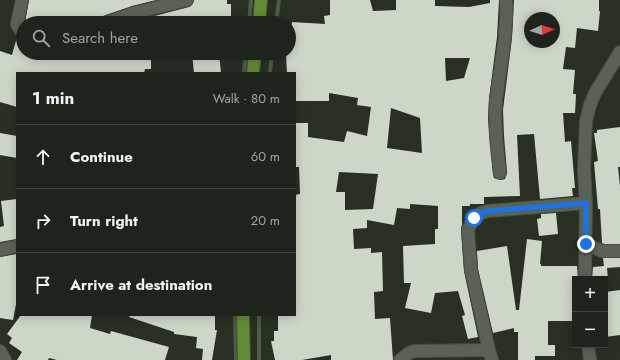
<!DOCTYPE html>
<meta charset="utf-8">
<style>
body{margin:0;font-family:Jost,sans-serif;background:#262c24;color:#f1f3f6}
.controls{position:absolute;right:12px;bottom:12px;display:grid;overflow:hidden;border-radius:0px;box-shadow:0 2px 10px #0003}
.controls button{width:36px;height:36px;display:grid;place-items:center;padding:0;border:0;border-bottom:1px solid #3c413a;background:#1e241b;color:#f1f3f6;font:20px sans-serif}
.compass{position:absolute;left:524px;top:12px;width:36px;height:36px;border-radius:50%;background:#1e241b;box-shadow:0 2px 10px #0003;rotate:87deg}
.stop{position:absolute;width:12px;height:12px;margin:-9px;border:3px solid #1a73e8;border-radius:50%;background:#fff}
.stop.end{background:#1a73e8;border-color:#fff;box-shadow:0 1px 4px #0008}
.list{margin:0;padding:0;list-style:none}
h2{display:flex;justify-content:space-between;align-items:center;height:52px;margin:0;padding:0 16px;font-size:17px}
h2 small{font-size:13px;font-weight:400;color:#a1a4a3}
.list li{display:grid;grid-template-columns:26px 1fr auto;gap:12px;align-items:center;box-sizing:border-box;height:64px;padding:0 16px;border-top:1px solid #3c413a}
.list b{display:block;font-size:15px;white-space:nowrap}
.list em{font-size:13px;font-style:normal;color:#a1a4a3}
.icon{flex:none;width:22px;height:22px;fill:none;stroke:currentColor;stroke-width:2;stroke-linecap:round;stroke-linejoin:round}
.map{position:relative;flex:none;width:620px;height:360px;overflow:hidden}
.search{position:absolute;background:#1e241b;box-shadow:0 2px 10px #0003;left:16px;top:16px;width:280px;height:44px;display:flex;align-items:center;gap:10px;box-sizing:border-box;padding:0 14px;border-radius:22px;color:#a1a4a3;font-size:15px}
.panel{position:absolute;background:#1e241b;box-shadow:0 2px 10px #0003;left:16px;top:72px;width:280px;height:244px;border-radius:0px}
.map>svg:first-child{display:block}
</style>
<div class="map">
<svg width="620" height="360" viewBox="0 0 620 360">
<rect width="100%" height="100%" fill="#283024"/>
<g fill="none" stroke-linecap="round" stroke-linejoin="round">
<!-- stream -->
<path stroke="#4c5b43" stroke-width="4" d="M249 23 251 0
M276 23 279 0
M244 73 246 53
M270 73 272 53
M235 315 236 360
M259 360V315"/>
</g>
<!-- building -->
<path fill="#cdd7c8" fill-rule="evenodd" d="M29 0H156L132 6 103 16 100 18 99 23H25Z
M194 0H227V4H231V23H128L189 7 192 5Z
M330 0H370L373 11 396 10V0H435V6L469 7 490 3V0H499L497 37 489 99 488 119 493 174 494 178 501 180 505 179 507 172 504 136 503 110 512 38 514 0H599V11H600L598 31 577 28 575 48 566 47 563 69 575 70 573 94H576L575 113H563L565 142 571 141 575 188H572L573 196 540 199 534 134 517 135 520 196 484 197V204H470V206H462V224L461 230 464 271 478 337 468 339 462 316 465 315 458 291 435 293 431 313 405 308 411 283H404L403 246 435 244V229H438V206L410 204V209L397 208 394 225 367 220V228L353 229 354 249 371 248V253L382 252 383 291 374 292 375 319 390 318 393 360H331V355L302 360H275L271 341H274V331H278V315H295V195L300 194 299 167H295V123H308V137L344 142 347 131 367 136 371 107 357 105 358 98 329 93V101H295V73H287L286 53H289V47L290 48 292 22 325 24 324 16 330 15ZM530 18H554V42H529ZM445 58H470L464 78 446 81ZM391 108 420 118 422 153 387 148ZM339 172 378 174 373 209 345 210V192H336Z
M17 37 23 38V53H151V69H145L144 73H17V107L0 102V51L12 55Z
M192 53H219L221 73H194Z
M620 127V167H618L620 186V244H604L602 243 600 209H598L594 162 598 161 594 133H597V130Z
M0 133 17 136V158L0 155Z
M17 199V239L0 242V227L4 226 1 201Z
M556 213 558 234 539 236 537 219 541 218V214Z
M527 239 542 241 540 264H541V266H577L578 279H575V321H548V345H555V356H535V360H518V332H514V328L493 333 478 269 477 251 507 246 516 310H519Z
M17 254V299L13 320 0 318V257Z
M603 258H620V267L607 268 608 279H592L593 267 604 266Z
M620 290V335L605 337V292Z
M21 315H92L90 328 110 334 111 331 169 347 165 360H57L49 358 48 360H17L22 352 9 343 12 338 7 334Z
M130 315H215V330H217L212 360H202L203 349 196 348 197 337 174 334V332L129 317Z"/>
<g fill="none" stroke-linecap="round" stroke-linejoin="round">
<defs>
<path id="minor" d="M22 0 17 24 20 30 23 31
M106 23 134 13 187 0
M500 173C497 149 494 125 496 100 500 67 508 33 506 0
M586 244 602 251H620
M0 250 17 246
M585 279 586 203 584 169 586 121 590 105 595 93 620 52
M588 345 590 360
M0 351 5 360
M400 360 409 353 415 351 489 350
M492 360 489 350 471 270 468 229 474 218 481 213 488 211 586 203"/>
<path id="major" d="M259 23 261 0
M253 73 255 53
M243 315 244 360"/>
</defs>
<!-- minor casing -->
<use href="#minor" stroke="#484e44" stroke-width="14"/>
<!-- major casing -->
<use href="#major" stroke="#484e44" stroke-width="14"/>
<!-- minor -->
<use href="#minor" stroke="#5a6255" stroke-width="12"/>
<!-- major -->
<use href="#major" stroke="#608d33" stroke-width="12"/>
</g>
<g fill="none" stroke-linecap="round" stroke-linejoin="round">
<!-- route -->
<path stroke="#1a73e8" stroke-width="5" d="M474 218 481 213 488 211 586 203V244"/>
</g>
</svg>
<div class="controls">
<button>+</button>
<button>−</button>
</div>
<svg class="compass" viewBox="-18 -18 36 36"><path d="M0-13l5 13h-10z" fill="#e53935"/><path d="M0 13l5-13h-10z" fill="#a1a4a3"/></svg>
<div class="stop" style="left:474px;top:218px"></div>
<div class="stop end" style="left:586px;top:244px"></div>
<div class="search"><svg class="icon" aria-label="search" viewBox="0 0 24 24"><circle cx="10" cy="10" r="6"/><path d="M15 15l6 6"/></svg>Search here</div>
<section class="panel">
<h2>1 min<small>Walk · 80 m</small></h2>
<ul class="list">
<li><svg class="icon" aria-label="ahead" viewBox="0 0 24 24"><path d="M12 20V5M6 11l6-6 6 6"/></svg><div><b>Continue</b></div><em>60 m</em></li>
<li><svg class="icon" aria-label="right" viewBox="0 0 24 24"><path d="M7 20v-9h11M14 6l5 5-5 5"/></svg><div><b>Turn right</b></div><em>20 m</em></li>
<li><svg class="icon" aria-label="arrive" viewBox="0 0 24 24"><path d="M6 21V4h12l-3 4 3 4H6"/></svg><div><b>Arrive at destination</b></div></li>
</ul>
</section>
</div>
